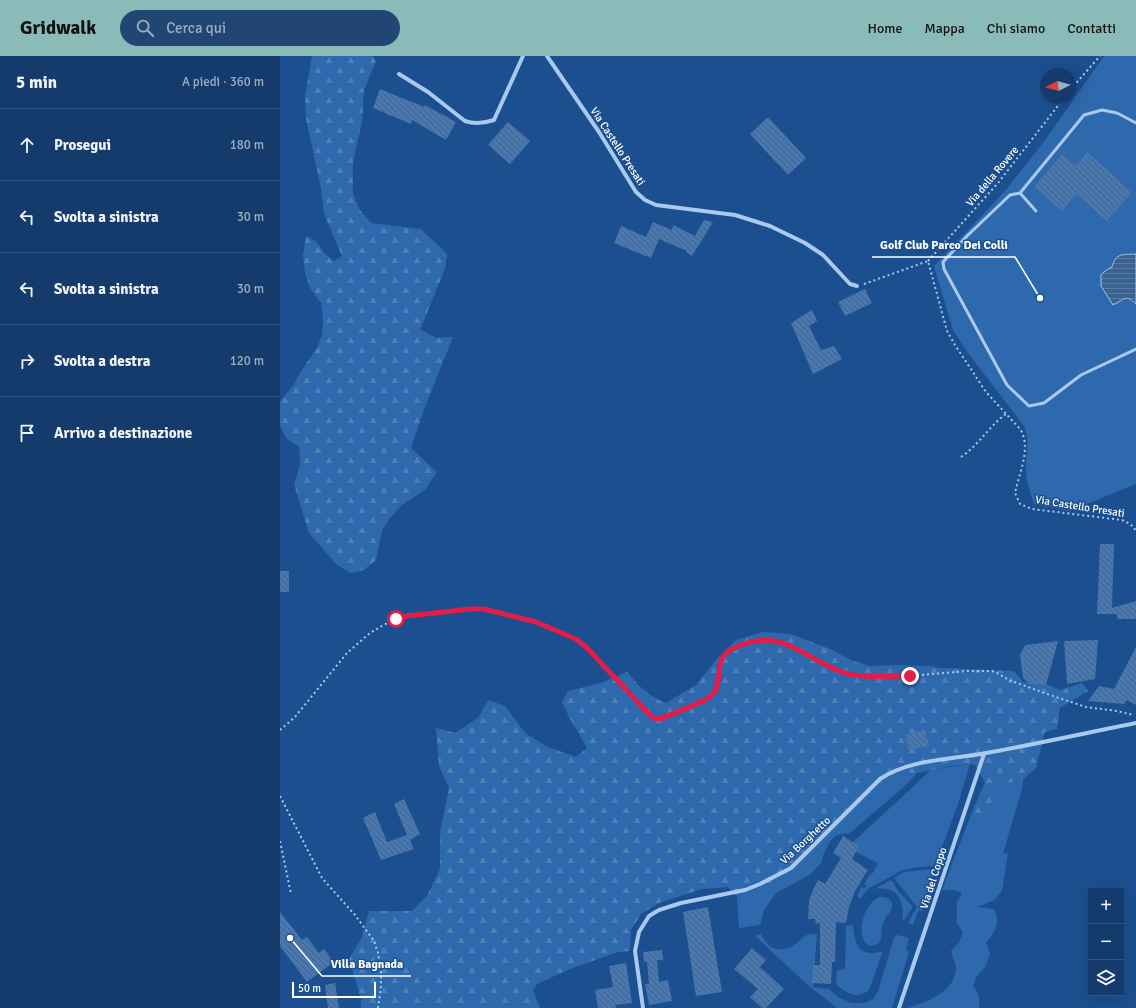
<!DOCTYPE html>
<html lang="it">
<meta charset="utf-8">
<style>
body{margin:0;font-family:Signika,sans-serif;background:#214673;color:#f1f3f6}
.controls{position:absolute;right:12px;bottom:12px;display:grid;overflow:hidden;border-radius:0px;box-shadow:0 4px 16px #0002}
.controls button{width:36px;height:36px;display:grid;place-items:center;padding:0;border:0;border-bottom:1px solid #33557e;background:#143b6b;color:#f1f3f6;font:20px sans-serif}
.compass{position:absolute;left:760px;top:12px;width:36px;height:36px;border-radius:50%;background:#143b6b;box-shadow:0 4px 16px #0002;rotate:264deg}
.scale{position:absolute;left:12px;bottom:10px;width:84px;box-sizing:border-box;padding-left:4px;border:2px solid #fff;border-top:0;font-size:11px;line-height:14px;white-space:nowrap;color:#fff;-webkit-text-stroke:3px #1b4f8f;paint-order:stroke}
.stop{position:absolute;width:12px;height:12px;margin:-9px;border:3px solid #e11d48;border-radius:50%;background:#fff}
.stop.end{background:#e11d48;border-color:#fff;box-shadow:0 1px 4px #0008}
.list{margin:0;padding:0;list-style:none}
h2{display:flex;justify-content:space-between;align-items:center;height:52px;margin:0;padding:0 16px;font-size:17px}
h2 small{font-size:13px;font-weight:400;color:#9dadc1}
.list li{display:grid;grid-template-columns:26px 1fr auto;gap:12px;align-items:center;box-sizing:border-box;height:72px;padding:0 16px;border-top:1px solid #33557e}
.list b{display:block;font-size:15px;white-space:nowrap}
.list em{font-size:13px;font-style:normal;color:#9dadc1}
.icon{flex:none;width:22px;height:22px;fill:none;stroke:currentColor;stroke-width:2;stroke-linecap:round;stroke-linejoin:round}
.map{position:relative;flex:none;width:856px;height:952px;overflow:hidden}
header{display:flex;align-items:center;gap:24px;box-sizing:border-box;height:56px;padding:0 20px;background:#8bbbb9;color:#111}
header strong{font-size:19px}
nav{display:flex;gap:22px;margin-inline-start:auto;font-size:14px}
.search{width:280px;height:36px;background:#214673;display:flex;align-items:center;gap:10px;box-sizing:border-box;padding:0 14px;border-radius:22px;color:#9dadc1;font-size:15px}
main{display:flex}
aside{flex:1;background:#143b6b}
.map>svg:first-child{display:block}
</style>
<header>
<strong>Gridwalk</strong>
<div class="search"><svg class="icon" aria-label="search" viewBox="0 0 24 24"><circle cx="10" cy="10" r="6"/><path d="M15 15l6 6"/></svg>Cerca qui</div>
<nav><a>Home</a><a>Mappa</a><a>Chi siamo</a><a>Contatti</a></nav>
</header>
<main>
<aside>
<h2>5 min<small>A piedi · 360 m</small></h2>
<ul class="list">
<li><svg class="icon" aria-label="ahead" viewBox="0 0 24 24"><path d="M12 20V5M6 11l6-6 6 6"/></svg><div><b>Prosegui</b></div><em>180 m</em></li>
<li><svg class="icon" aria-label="left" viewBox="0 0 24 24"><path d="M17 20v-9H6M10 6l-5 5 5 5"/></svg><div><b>Svolta a sinistra</b></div><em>30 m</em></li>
<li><svg class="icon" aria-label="left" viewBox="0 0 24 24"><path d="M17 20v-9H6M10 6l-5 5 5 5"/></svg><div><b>Svolta a sinistra</b></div><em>30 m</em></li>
<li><svg class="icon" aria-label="right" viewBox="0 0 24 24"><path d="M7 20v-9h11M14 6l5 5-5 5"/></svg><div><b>Svolta a destra</b></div><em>120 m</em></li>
<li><svg class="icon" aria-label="arrive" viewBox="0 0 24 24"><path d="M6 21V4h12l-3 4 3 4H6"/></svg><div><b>Arrivo a destinazione</b></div></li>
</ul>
</aside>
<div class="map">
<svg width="856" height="952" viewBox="0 0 856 952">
<defs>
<pattern id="forest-firs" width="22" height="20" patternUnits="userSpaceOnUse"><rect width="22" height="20" fill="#2e69ad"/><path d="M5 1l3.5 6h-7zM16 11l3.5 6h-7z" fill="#4d80b9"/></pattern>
<pattern id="water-rules" width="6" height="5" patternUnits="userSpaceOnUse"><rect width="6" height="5" fill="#3c6290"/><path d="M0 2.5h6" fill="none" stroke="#597aa1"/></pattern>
<pattern id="building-back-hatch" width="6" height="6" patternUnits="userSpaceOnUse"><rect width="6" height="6" fill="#4478b7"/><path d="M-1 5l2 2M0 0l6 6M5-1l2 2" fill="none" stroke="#486282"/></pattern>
</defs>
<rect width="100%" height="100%" fill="#1b4f8f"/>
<!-- green -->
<path fill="#2e69ad" d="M824 0H856V428L790 455 754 448C750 435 745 424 746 410 746 395 750 385 744 370L688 297 673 274 654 210 725 135 763 87Z
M690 708 677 751 655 810 639 811 623 814 589 832 580 843 577 840 581 831 585 832 587 830 584 828 590 818 593 817 598 807 576 796 573 786 651 714Z
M637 717 627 728 570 777 557 779 550 785 544 797 541 807 531 818 496 837 484 854 480 869 459 872 457 841 509 819 524 808 608 726 622 720Z
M739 723H743V729L723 798 728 797 722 835 714 844 698 851 714 853C721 866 715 877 706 887L710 898 705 911 696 921 693 930 699 939V952H628C648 945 676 936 676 911 675 906 672 900 671 895L679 886 683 877 677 867V846L682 837 674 834H662L690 761 703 765 715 739 720 731Z
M655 813 642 855H638L633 869 628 867 637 851 614 822 624 816Z
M611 824 619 836 633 851 623 866C623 845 620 830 595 833Z
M600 841C605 841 608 841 611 845 616 853 605 860 603 867 601 874 602 880 600 886L598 888 589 890C574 880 584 846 600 841Z
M573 869C575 890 579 902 603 895L589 934C577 944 566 937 556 928L557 914 565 913 566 870Z
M481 878C490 896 502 897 517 887 521 884 524 880 527 879 530 878 534 878 537 878L533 931 549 933 558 941 571 947H585L593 943 598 935 614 882 617 879 629 882 626 893 629 896 612 952H557L530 931 475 880Z"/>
<!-- forest -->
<path fill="url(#forest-firs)" d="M32 0H93L96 5 84 34 82 66 73 106V138L80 154 91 167 141 173 167 198 165 213 140 274 157 282 173 281 144 353 131 392 157 416 145 434 122 449 110 462 102 474 96 504 84 514 70 517 56 508 29 477 14 428 19 413 20 403 19 391 6 382 0 369V345L13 330 21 315 37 292 42 279 43 262 41 247 30 232 25 216 23 199 26 180 36 185 45 198 54 205 62 200 44 158 41 132 26 63 25 40Z
M483 576 511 578 550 593 573 605 590 610 618 609 650 610 659 612 734 615 743 626 763 627 780 634 802 627 808 635 780 652 777 673 765 676 756 712 743 723H739L720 731 715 739 703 765 690 761 705 726 694 708 672 710 622 720 608 726 524 808 509 819 457 841 448 831 422 833 379 847 361 858 351 874 350 895 338 896 290 913 257 928 253 934 260 952H81V943L69 903 82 881 89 855H132L147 840 160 813V776L169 732 159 710 156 672 175 677 198 662 208 644 225 650 245 677 268 691 296 701 307 692 289 661 282 646 288 635 321 627 347 616C360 631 367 639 386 647L416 629 436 604 456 584Z"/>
<!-- water -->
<path fill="url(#water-rules)" stroke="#9cc4f0" d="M856 198V248C846 238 845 243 833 249L821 230V219L825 215 832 211C836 196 843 199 856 198Z"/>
<!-- building -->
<path fill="url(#building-back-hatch)" d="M100 33 144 51 145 49 176 66 166 84 132 64 131 68 93 52Z
M488 61 526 102 508 119 470 78Z
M228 66 250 85 230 108 208 89Z
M807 96 852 136 827 165 796 138 782 155 754 131 782 98 796 110Z
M424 164 433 166 412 200 406 196 407 195 379 183 371 202 334 187 341 170 366 181 373 166 392 174 393 169 415 180Z
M585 233 592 247 565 260 558 246Z
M532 254 537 265 529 270 541 294 554 290 562 303 533 318 511 267Z
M820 488H834L832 552 856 545V563H837V558H817Z
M0 515H9V536H0Z
M818 584 815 623 787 628 784 585Z
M778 585 766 629 750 628 743 622 740 599 745 589Z
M856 591V649L846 644 845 648 808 645 819 630 834 633Z
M645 674 649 690 629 694 625 679Z
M124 743 140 778 130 784 134 793 101 804 83 762 95 756 107 786 127 779 114 748Z
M563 780 579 790 572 803 588 814 575 835 569 851 566 867 556 866 555 906H552L551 928 532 927 533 909H540V867L536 868 535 863H528L529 845 532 836 538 824 545 828 561 802 553 797Z
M428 851 442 936 416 940 403 856Z
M0 856 22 884 27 881 39 897 44 893 54 906 27 926 0 890Z
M472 892 486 904 480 911 504 933 486 952H482L470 941 478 933 454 913Z
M382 894 383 904H377L379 926 388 924 392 945 369 949 365 928H369L367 906H364L363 896Z
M346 907 352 947 335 949 336 952H318L315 934 333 931 329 910Z
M55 927 59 952H48L45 929Z"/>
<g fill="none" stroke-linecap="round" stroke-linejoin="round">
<!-- path -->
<path stroke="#a9c9ee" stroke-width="2" stroke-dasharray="2 3" stroke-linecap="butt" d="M790 34 820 0
M648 205 718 127 784 42
M584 228 648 205 667 275 675 289 706 336 740 373C752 391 739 417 735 437L740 448 752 453 842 464C848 467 854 469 856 476
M681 401C699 389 709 370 726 358
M0 674 15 661 67 597 90 577 109 566 127 560 189 553H204L220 556 256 566 295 583 307 592 368 657 374 662 380 663 428 643 433 637 437 629 440 607 445 597 451 593 467 587 492 584 506 587 557 614 570 619 629 620 688 615H712L717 617 729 624 764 637 806 651 837 655 853 659
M0 740 42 822 75 859 94 885 98 897 101 916V931L98 952
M0 785 11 838"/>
<!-- lane -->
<path stroke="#a9c9ee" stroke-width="3" d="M740 137 730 139 687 180 663 206 664 213 727 329 749 350 764 347 801 319 856 293
M756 155 740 137 804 59 822 54 837 57 856 67"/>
<!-- street -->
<path stroke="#a9c9ee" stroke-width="4" d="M267 0 319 76 356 136 365 144 376 149 455 159 490 170 525 187 543 199 570 228 577 230
M119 18 148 36 185 65C194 68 205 67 214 64L243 0
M363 952 355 895 359 876 369 860 379 854 401 847 465 834 480 828 511 812 600 723C630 703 670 704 706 697 756 688 806 677 856 667
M619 952 704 698"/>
</g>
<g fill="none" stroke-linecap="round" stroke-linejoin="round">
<!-- route -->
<path stroke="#e11d48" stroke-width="5" d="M116 563 127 560 190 553H204L256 566 296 583 307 592 368 657 374 662 380 663C393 657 425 647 433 638 444 625 432 603 452 593 505 567 524 606 568 618 583 622 613 620 630 620"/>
</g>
<g text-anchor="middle" stroke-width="3" stroke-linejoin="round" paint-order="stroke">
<!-- street labels -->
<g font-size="11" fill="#fff" stroke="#1b4f8f">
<text transform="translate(338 90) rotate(57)" y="4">Via Castello Presati</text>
<text transform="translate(712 120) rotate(-50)" y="4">Via della Rovere</text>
<text transform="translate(800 450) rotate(9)" y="4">Via Castello Presati</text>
<text transform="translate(525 784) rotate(-43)" y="4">Via Borghetto</text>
<text transform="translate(653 822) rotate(-72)" y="4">Via del Coppo</text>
</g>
</g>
<!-- callouts -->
<path fill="none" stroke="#fff" stroke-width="1.5" d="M760 242L735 201H592M10 882L42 920H131"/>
<g fill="#fff" stroke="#1b4f8f" stroke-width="1.5">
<circle cx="760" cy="242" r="4"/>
<circle cx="10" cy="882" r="4"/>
</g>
<g font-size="12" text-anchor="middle" font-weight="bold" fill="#fff" stroke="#1b4f8f" stroke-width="3" stroke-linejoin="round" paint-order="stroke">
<text x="664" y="193">Golf Club Parco Dei Colli</text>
<text x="87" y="912">Villa Bagnada</text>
</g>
</svg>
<div class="controls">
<button>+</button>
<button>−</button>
<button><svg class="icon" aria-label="layers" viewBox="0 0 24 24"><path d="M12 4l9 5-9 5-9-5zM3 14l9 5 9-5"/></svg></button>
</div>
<svg class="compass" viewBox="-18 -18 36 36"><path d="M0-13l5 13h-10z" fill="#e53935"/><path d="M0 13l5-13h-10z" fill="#9dadc1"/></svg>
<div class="scale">50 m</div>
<div class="stop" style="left:116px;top:563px"></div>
<div class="stop end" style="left:630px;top:620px"></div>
</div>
</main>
